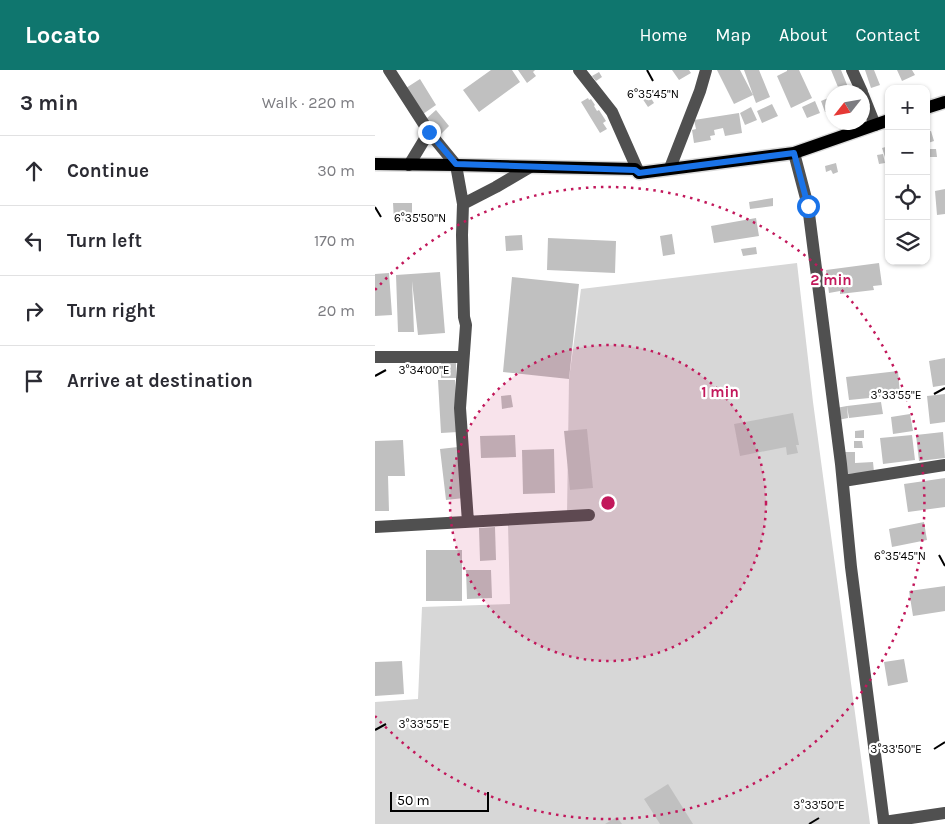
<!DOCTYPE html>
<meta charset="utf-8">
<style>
body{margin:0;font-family:Karla,sans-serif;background:#f7f7f7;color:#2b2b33}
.controls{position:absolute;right:15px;top:15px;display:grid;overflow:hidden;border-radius:10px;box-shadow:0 1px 4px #0004}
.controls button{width:45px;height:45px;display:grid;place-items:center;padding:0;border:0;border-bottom:1px solid #e1e1e2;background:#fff;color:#2b2b33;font:25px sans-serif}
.compass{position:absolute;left:450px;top:15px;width:45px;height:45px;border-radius:50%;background:#fff;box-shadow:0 1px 4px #0004;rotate:239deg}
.scale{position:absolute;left:15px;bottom:12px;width:99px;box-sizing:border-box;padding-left:5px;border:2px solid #000;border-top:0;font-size:14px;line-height:18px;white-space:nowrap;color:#000;-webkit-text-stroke:4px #fff;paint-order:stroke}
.stop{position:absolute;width:15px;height:15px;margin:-11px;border:4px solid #1a73e8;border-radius:50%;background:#fff}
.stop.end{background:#1a73e8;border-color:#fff;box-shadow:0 1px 5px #0008}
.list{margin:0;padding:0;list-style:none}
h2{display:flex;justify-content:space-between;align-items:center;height:65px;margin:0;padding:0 20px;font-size:21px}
h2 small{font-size:16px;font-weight:400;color:#7c7c81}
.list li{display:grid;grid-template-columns:32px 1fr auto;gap:15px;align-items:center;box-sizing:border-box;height:70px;padding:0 20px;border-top:1px solid #e1e1e2}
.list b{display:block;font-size:19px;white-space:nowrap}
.list em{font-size:16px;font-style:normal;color:#7c7c81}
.icon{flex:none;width:28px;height:28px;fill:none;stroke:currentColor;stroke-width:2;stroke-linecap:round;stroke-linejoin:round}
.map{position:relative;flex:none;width:570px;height:754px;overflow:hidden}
header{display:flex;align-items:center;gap:30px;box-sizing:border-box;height:70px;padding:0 25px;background:#0f766e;color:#fff}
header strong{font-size:24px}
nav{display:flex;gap:28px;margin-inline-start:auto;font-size:18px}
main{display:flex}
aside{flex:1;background:#fff}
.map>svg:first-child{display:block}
</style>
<header>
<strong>Locato</strong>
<nav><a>Home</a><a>Map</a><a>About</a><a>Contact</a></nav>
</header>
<main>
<aside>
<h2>3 min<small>Walk · 220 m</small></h2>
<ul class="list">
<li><svg class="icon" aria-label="ahead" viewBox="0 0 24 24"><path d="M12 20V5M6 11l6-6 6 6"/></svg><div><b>Continue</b></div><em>30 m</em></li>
<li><svg class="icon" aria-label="left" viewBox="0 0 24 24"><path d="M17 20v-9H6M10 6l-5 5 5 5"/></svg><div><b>Turn left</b></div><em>170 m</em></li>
<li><svg class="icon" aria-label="right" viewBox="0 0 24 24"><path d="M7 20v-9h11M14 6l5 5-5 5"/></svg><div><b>Turn right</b></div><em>20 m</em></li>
<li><svg class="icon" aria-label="arrive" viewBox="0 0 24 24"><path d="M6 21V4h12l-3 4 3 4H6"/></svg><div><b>Arrive at destination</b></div></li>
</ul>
</aside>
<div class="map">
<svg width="570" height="754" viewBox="0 0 570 754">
<rect width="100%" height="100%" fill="#fff"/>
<!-- green -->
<path fill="#d7d7d7" d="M422 193 438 332 495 754H0V632L43 629 47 537 135 534 133 454 192 445 194 309 206 219Z"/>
<!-- building -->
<path fill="#c0c0c0" d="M116 0H137L145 12 104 42 88 20Z
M143 0H160L158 2 161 6 152 13Z
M297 0H314L316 3 304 10Z
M342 0H365L378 25 359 34Z
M369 0H384L395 27 381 33Z
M412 0H424L437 28 416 38 402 6 412 1Z
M456 0H466L475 22H465Z
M490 0H499L505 15 496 18Z
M522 0H537L540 5 527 11Z
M224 2 227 7 221 11 217 6Z
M45 9 61 35 48 44 31 18Z
M274 25 279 33 273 37 267 28Z
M458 26V39L450 42 446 31Z
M213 28 214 30 216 29 220 35 219 36 222 41 224 40 231 51 228 53 232 59 225 63 206 32Z
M440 31 445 43 432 48 427 37Z
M397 34 403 46 387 53 382 41Z
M376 37 382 50 370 55 365 43Z
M61 40 74 56 65 65 51 49Z
M364 43 367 63 350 66 348 58 339 60 340 65 335 66 336 70 319 73 317 60 321 59 319 50Z
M556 61 559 71 553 73 554 75 551 76V62Z
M514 76V86L510 87 507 78Z
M555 79H561L562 87H555Z
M508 84 510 93 504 94 502 85Z
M461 93 463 102 458 104 456 100 451 102 450 96Z
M570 119V144L562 145 560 121Z
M398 128V136L375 139 374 132Z
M18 133H37V151H19Z
M381 148 384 166 339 173 336 156Z
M297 164 300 184 288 186 285 166Z
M147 165 148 180 131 181 130 166Z
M173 168 241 171 240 203 172 200Z
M381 177 382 184 368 186 366 179Z
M504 193 507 215 498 216 499 220 465 224V221L454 223 451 200Z
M65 202 70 263 43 265 37 211 39 262H23L21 205Z
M14 203 17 245 0 246V204Z
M137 207 204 214 194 309 128 302Z
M570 288V315L558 317 554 291Z
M66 292H81V308H66Z
M523 301 525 325 474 330 471 307Z
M63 310H80L83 362 66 363Z
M570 324V352L555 354 552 326Z
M136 325 138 337 127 339 126 326Z
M506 332 508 344 474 348 472 336Z
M472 336 473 348 463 350 461 338Z
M418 343 424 375H421L423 383 412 385 411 377 365 386 359 354Z
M535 344 538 361 518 364 516 347Z
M212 359 218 418 195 420 189 361Z
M489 360V368H480V361Z
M568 362 570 388 544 391 541 365Z
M140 365 141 387 106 388 105 366Z
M537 365 540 390 508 394 505 368Z
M28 370 30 406H13L14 441H0V371Z
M479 371H487L488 378H479Z
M83 377 89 428 71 430 65 379Z
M179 379 180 423 148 424 147 380Z
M470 382H480V393L498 392 499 402 472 404Z
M570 408V437L533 442 529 414Z
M549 452 552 470 517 477 514 459Z
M120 457 121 490 105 491 104 458Z
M51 480H87V531H51Z
M91 500H116L117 528 92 529Z
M570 516V541L538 546 534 521Z
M529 589 533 612 513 616 509 592Z
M27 591 29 624 0 626V592Z
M293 714 318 754H285L269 729Z
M242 747 247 754H230Z"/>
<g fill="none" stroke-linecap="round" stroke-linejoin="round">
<defs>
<path id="major" d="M551 38 570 32
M0 94 81 95 260 99 264 103 419 83 514 50"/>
</defs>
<!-- major casing -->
<use href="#major" stroke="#dbdbdb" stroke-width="15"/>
<!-- minor -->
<path stroke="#505050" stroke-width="12" d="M14 0 54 62 81 95 88 134 87 165 89 247 91 255 85 338 93 452
M204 0 237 42 264 103
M477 0 487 22
M488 25 500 55
M419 83 433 136 466 394 476 497 509 754
M34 95 54 62
M295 98 325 21 331 0
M88 134 121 117 155 97
M0 287H88
M468 411 570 395
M0 457 214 445
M509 752 570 743"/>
<!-- major -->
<use href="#major" stroke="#000" stroke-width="12"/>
</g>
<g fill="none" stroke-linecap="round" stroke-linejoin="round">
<!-- route -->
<path stroke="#1a73e8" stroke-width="6" d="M54 62 81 94 260 100 264 103 419 83 433 136"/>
</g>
<!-- ticks -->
<path fill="none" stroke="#000" stroke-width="2" d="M272 0 278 11M0 137 6 147M0 306 11 300M559 324 570 318M564 485 570 496M0 660 11 654M559 679 570 672M434 754 444 748"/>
<!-- distance rings -->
<circle cx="233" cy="433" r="158" fill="#c2185b" fill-opacity=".12"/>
<g fill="none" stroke="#c2185b" stroke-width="2.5" stroke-dasharray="2.5 5">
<circle cx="233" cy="433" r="158"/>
<path d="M0 220A316 316 0 1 1 0 646"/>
</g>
<g font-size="12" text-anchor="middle" fill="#000" stroke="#fff" stroke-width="4.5" stroke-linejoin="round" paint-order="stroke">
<text x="278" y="28">6°35'45"N</text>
<text x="45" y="152">6°35'50"N</text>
<text x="49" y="304">3°34'00"E</text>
<text x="521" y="329">3°33'55"E</text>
<text x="525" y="490">6°35'45"N</text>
<text x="49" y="658">3°33'55"E</text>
<text x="521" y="683">3°33'50"E</text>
<text x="444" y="739">3°33'50"E</text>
</g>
<circle cx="233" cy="433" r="8" fill="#c2185b" stroke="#fff" stroke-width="2.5"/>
<g font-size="15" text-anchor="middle" font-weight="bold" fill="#c2185b" stroke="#fff" stroke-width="4.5" stroke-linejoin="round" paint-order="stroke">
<text x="456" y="215">2 min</text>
<text x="345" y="327">1 min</text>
</g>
</svg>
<div class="controls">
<button>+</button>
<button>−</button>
<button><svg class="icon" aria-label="locate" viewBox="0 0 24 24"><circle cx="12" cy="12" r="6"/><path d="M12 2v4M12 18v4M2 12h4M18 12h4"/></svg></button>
<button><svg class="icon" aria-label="layers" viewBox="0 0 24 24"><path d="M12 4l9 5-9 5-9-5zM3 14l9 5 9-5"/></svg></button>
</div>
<svg class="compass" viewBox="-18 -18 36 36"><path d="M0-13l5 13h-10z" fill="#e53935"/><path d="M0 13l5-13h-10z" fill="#7c7c81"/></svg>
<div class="scale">50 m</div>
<div class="stop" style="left:433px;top:136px"></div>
<div class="stop end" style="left:54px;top:62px"></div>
</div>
</main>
